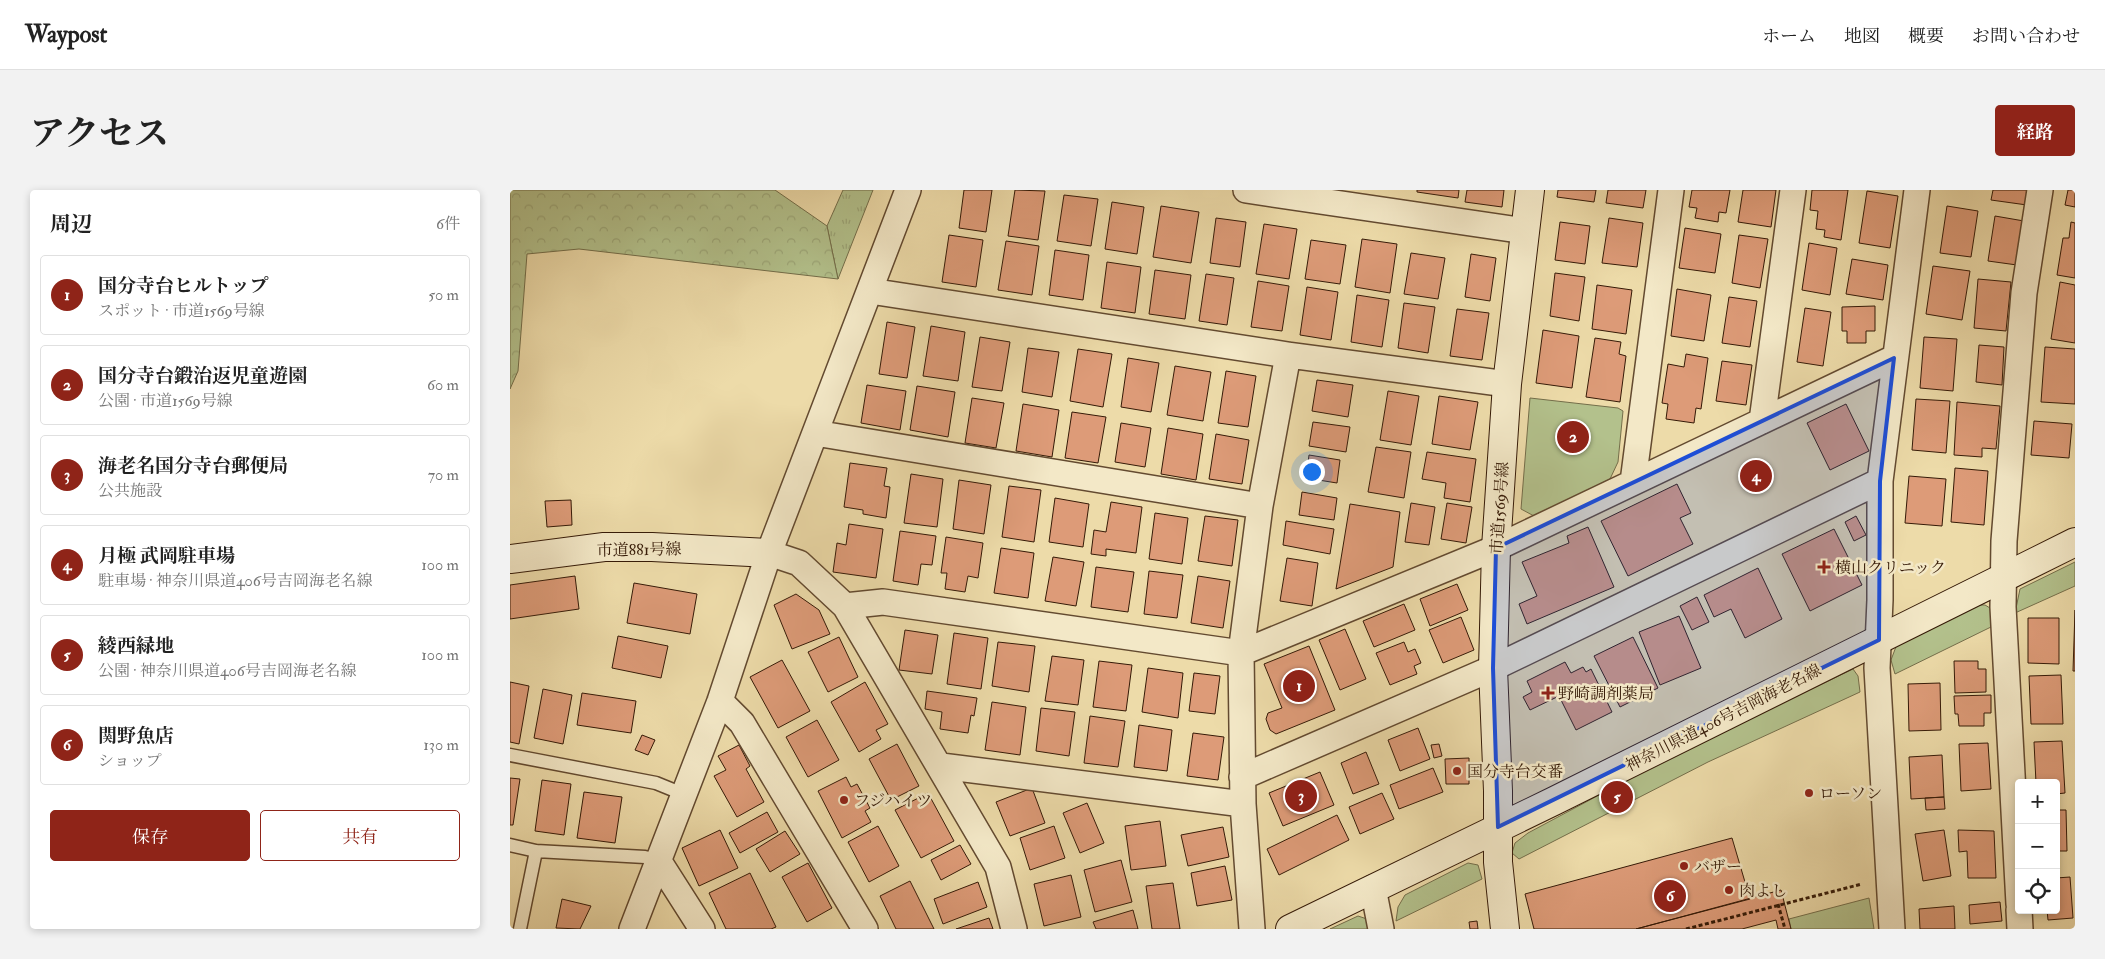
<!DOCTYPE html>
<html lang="ja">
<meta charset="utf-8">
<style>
body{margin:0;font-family:"IM FELL Double Pica","Noto Serif JP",serif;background:#f2f2f2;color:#222}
.controls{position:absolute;right:15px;bottom:15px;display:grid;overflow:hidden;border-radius:5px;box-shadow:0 2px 8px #0003}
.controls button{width:45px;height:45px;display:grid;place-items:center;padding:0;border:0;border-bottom:1px solid #e0e0e0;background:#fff;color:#222;font:25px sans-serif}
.you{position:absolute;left:801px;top:281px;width:18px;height:18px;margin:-12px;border:4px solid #fff;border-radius:50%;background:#1a73e8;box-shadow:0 0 0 8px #1a73e833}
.badge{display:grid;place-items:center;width:32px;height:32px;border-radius:50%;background:#8f2418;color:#fff;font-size:16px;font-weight:700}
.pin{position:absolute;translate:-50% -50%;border:2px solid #fff;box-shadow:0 1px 5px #0006}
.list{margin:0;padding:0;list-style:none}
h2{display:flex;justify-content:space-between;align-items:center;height:65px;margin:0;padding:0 20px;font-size:21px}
h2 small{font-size:16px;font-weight:400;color:#767676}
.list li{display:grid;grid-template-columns:32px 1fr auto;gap:15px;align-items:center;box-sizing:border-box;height:80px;margin:0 10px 10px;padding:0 10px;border:1px solid #e0e0e0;border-radius:5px}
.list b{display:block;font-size:19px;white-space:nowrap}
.list p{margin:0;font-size:16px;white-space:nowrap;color:#767676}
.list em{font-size:16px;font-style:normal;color:#767676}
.actions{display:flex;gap:10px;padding:15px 20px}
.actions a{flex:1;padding:11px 0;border:1px solid #8f2418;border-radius:5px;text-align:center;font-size:18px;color:#8f2418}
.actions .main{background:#8f2418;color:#fff}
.icon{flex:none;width:28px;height:28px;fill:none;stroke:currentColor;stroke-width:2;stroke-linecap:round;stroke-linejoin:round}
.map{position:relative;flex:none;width:1565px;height:739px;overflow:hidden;border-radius:5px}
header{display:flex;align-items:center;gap:30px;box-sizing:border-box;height:70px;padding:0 25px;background:#fff;border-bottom:1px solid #e0e0e0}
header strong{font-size:24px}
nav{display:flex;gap:28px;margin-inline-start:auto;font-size:18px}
.intro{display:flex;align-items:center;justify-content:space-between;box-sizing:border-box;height:120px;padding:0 30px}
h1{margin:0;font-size:35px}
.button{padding:12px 22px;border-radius:5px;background:#8f2418;color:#fff;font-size:18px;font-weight:700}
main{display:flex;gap:30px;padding:0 30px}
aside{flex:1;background:#fff;border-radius:5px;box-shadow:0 2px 8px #0003}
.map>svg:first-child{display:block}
</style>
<header>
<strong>Waypost</strong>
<nav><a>ホーム</a><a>地図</a><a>概要</a><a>お問い合わせ</a></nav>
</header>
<div class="intro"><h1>アクセス</h1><a class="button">経路</a></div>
<main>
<aside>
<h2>周辺<small>6件</small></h2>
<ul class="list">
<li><span class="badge">1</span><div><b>国分寺台ヒルトップ</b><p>スポット · 市道1569号線</p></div><em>50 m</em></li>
<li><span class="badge">2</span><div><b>国分寺台鍛治返児童遊園</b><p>公園 · 市道1569号線</p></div><em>60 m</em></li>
<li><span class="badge">3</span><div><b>海老名国分寺台郵便局</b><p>公共施設</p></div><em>70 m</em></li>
<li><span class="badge">4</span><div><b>月極 武岡駐車場</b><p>駐車場 · 神奈川県道406号吉岡海老名線</p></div><em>100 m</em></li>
<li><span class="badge">5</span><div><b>綾西緑地</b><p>公園 · 神奈川県道406号吉岡海老名線</p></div><em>100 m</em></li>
<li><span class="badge">6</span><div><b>関野魚店</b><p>ショップ</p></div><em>130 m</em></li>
</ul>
<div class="actions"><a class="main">保存</a><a>共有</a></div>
</aside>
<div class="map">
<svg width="1565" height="739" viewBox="0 0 1565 739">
<defs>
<pattern id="grass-tufts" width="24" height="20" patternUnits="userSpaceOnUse" patternTransform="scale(1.25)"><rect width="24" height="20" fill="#b3c18c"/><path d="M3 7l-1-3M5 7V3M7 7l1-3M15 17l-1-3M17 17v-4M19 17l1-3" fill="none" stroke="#9ba577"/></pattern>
<pattern id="forest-crowns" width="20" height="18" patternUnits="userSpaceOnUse" patternTransform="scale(1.25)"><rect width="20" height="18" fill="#b3c18c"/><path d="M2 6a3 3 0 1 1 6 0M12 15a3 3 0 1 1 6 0" fill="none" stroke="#9ba577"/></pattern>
</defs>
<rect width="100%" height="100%" fill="#eddba9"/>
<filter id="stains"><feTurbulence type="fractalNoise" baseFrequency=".004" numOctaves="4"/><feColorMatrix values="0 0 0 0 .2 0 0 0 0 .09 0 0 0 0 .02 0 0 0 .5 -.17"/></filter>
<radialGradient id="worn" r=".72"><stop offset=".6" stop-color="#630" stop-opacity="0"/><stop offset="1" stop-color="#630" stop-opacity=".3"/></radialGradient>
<!-- grass -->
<path fill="url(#grass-tufts)" stroke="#746e4a" d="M333 0H363L328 89 317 36Z"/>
<!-- forest -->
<path fill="url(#forest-crowns)" stroke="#746e4a" d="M0 0H265L317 36 328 89 69 59 17 64 8 181 0 199Z"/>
<!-- park -->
<path fill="#b3c18c" stroke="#746e4a" d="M1020 208 1108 218 1113 221 1108 272 1100 289 1024 326 1011 319Z
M1565 372V396L1505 423 1510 399Z
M1467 415H1475L1480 418 1483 436 1385 484 1381 470 1387 454Z
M1343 479 1348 486 1350 502 1198 572 1009 669 1002 663 1005 653 1018 643 1162 566Z
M958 673 968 675 972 689 886 731 888 717 895 705Z
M1359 708 1364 739H1281L1279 729Z
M848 726 860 730 862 739H820Z"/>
<!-- building -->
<path fill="#dd9b78" stroke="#351a07" d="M454 0H482L476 42 449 38Z
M505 0 535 1 528 50 498 46Z
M907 0H949L948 8 907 2Z
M957 0H994L992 17 955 12Z
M1048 0H1086L1084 12 1047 7Z
M1098 0H1136L1133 18 1096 13Z
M1182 0H1220L1216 23 1209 22 1208 32 1185 28 1187 18 1179 17Z
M1233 0H1266L1261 37 1228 32Z
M1302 0H1338L1331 50 1314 47 1315 40 1306 39 1308 21 1300 20Z
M1483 0H1519L1517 15 1481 10Z
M1558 0H1565V17L1555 15Z
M1357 1 1388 6 1380 58 1349 53Z
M554 5 588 9 581 56 547 51Z
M602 12 634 17 627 64 595 59Z
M651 16 689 22 681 73 643 67Z
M1437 16 1468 21 1461 67 1430 63Z
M1485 26 1514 31 1507 75 1478 71Z
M706 28 736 32 730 77 700 73Z
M1099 28 1133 33 1127 77 1092 73Z
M1050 32 1080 36 1075 74 1045 70Z
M1561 32 1565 33V88L1547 85 1553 48H1559Z
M754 34 787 39 779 89 746 84Z
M1175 38 1211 44 1205 83 1169 78Z
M439 45 473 50 466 97 432 92Z
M1229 45 1258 49 1250 98 1222 93Z
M852 49 887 54 880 103 845 97Z
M801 50 836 55 830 94 795 89Z
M496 51 529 56 522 105 488 100Z
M1299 53 1327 58 1320 105 1292 100Z
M545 60 579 65 573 110 539 105Z
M901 63 935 68 928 109 894 104Z
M961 64 986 68 980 111 955 107Z
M1342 69 1378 75 1373 110 1336 104Z
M597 72 631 77 625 123 591 118Z
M1423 76 1460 81 1452 130 1416 124Z
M645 80 681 85 675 129 639 124Z
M1045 83 1075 87 1069 131 1040 126Z
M696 84 724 88 717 135 689 131Z
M1468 89 1501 92 1496 141 1464 138Z
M748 91 779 96 772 141 741 137Z
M1550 92 1565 95V153L1541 149Z
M1087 95 1122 100 1116 144 1082 139Z
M797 97 828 102 821 150 790 145Z
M1167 99 1201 105 1194 151 1161 146Z
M847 105 879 110 872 157 841 152Z
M1219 107 1247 111 1240 157 1212 153Z
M894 113 925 117 918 163 888 158Z
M1365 116V141H1356V153H1337V141H1332V117Z
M1295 118 1321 122 1313 176 1287 172Z
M947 119 979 123 972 170 940 166Z
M377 132 405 137 397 188 369 184Z
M421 136 455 142 448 191 413 186Z
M1033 140 1069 146 1062 198 1026 193Z
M470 147 500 152 492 201 462 197Z
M1414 147 1447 149 1443 201 1410 198Z
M1085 148 1111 152 1109 164 1116 166 1110 212 1076 207Z
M1469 155 1494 157 1492 195 1466 192Z
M1535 157 1565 159V214L1531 212Z
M518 158 549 162 542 207 512 202Z
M568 159 602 164 593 217 560 211Z
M1176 164 1198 168 1191 219 1186 218 1184 233 1156 229 1158 214 1152 213 1158 174 1174 177Z
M618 168 649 173 641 222 611 217Z
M1212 171 1242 175 1236 215 1206 211Z
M665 176 701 182 693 231 657 225Z
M716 181 746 186 738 237 708 233Z
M807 190 843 195 838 227 802 221Z
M357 195 396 201 390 240 351 233Z
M407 196 445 202 438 247 400 240Z
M878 201 909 206 901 255 870 250Z
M929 206 968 212 960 260 922 254Z
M462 208 494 213 486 258 455 253Z
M1406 209 1440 211 1436 263 1402 260Z
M1447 212 1490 216 1486 259 1472 258V267L1444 265Z
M513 214 549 220 542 267 506 261Z
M1336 214 1359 261 1320 280 1297 233Z
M562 222 596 227 588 273 555 268Z
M1524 231 1562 234 1559 268 1521 265Z
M803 232 840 237 836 262 799 256Z
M611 233 641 238 635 277 605 272Z
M658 238 693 244 686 290 651 284Z
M706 244 739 250 732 294 699 289Z
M866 257 901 262 894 308 858 302Z
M917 262 966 269 960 312 934 308 936 293 912 289Z
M799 265 830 270 827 293 796 288Z
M340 273 377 278 374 296 380 297 376 328 353 324V320L334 317Z
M1445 278 1478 281 1474 335 1441 332Z
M401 284 433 289 427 337 394 333Z
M1399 286 1436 289 1432 336 1395 333Z
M449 290 481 295 474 344 443 339Z
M1167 294 1181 323 1170 328 1183 354 1118 386 1091 331Z
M499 296 531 300 524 352 492 347Z
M792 302 827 308 824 330 789 325Z
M545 308 579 314 573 357 539 352Z
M61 310 62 335 37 337 35 311Z
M601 312 632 317 626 363 596 359V366L581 364 584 340 596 342Z
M901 313 925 317 919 355 895 352Z
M937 313 962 317 956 353 931 349Z
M840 314 890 322 883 377 826 399Z
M645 323 678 328 672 374 639 369Z
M695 326 728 330 722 376 688 371Z
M1346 326 1356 345 1344 351 1335 332Z
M776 331 824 339 820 364 773 355Z
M339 334 373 339 366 388 323 382 327 353 336 355Z
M1078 337 1104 397 1017 434 1009 414 1027 406 1012 372 1059 353 1057 346Z
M1324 339 1352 395 1300 421 1272 364Z
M390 341 426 346 422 375 411 374 408 395 383 391Z
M436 347 473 353 468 388 458 386 455 402 435 399 437 383H431Z
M491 358 524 363 518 408 484 403Z
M543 367 574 372 566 416 535 411Z
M777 368 808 373 802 416 770 411Z
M586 377 624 382 618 422 581 417Z
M1248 378 1272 429 1235 448 1221 419 1204 427 1194 405Z
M639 381 673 385 667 428 634 424Z
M65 386 69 419 0 429V395Z
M688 386 720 391 713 438 681 433Z
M124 393 187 404 180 444 117 433Z
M947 394 958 420 920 436 910 409Z
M286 404 309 420 320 444 282 459 264 415Z
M1187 407 1199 432 1182 440 1170 416Z
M894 414 905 440 864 457 853 431Z
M1565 420V481H1563Z
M1169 426 1191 478 1150 495 1129 442Z
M951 427 964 460 933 473 919 440Z
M1518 428H1549V474L1518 473Z
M835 439 856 489 830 500 809 450Z
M395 440 428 445 422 484 389 480Z
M444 443 478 448 471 499 437 494Z
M108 446 158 456 151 488 102 478Z
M329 447 348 487 318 502 298 462Z
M1123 447 1148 498 1110 517 1084 466Z
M488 452 525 456 519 502 482 496Z
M894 452 898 462 905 459 911 473 904 476 907 484 880 495 866 463Z
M799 456 825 520 766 544 760 540 756 529 758 523 772 518 754 474Z
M542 466 574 470 568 515 535 511Z
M272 470 300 521 268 538 240 487Z
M589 471 622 475 616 521 583 517Z
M1444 471H1468V479H1476V502L1445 503Z
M1055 472 1061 483 1073 477 1076 482 1081 479 1102 522 1066 540 1049 506 1020 520 1013 507 1022 502 1017 491Z
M638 478 673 483 668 528 632 522Z
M684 483 710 486 705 524 679 521Z
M1551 485 1553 534H1521L1519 486Z
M0 492 19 496 9 554 0 552Z
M355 492 378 534 366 540 371 549 349 562 321 512Z
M1430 493 1431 540 1399 541 1398 494Z
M33 499 62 505 53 554 24 548Z
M417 501 467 508 464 526 461 525 458 543 430 539 432 522 415 519Z
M72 503 126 511 121 543 67 535Z
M1481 505V523H1474V536H1449L1448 524H1445L1444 506Z
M482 512 516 517 510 565 475 560Z
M531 518 565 522 559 566 526 561Z
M580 526 615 531 608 577 574 573Z
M307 530 329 570 298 587 276 547Z
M629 535 662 540 657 581 624 577Z
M908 538 920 569 890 581 878 550Z
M683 543 714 547 708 590 677 586Z
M132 545 145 550 138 565 125 560Z
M1552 551 1555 603 1546 604V593H1526L1524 552Z
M1478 553 1481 599 1451 601 1449 554Z
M387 554 409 596 381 610 359 569Z
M929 554 932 566 924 568 921 555Z
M229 555 240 576 236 579 254 612 227 627 204 586 216 580 208 566Z
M856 562 869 594 843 604 831 573Z
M1432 565 1434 607 1401 609 1399 567Z
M959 568V594H936L935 569Z
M923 578 933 602 889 619 880 595Z
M810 582 824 615 773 636 759 603Z
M336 587 341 597 347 594 360 618 355 621 361 632 332 648 308 601Z
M0 588 10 589 3 635H0Z
M32 590 61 594 54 645 25 641Z
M522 598 535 633 500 646 486 612Z
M74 602 112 607 105 653 67 648Z
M418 603 444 651 411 668 385 620Z
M872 603 884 629 850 644 839 617Z
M1434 607 1435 619 1416 620 1415 608Z
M577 613 594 653 570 663 553 623Z
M1546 620H1556L1557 661H1546Z
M257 622 268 642 230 663 219 643Z
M827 625 839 650 769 685 757 659Z
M650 631 656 676 621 680 615 636Z
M368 636 389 676 359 692 338 652Z
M544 636 555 668 520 680 510 648Z
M713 637 719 667 678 676 671 645Z
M210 640 228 678 189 696 172 658Z
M1434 640 1441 686 1413 691 1405 644Z
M1448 640 1484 641 1486 688H1458L1457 661 1449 662Z
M275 641 290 664 260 682 246 659Z
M1222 648 1240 709 1126 739H1024L1015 704Z
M450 655 461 674 431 690 421 670Z
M611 670 622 712 585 722 574 680Z
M298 673 322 718 297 732 272 687Z
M715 676 722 710 687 716 681 683Z
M240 683 266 737 261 739H216L199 703Z
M561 685 571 727 534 736 524 694Z
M1560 687 1563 728 1538 730 1537 720H1546V688Z
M400 691 424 739H386L370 706Z
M468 692 477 717 433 734 424 709Z
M663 693 670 739H642L636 696Z
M1271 700 1281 739H1268L1266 730 1232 739H1126Z
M52 709 81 716 70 739 46 738Z
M1490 712 1492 731 1460 734 1459 715Z
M1444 716 1445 739H1410L1409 719Z
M623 720 628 739H586L583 732Z
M479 728 483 739H446Z
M967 731 968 739H960L959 732Z"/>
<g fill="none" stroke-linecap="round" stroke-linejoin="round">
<defs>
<path id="lane" d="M0 565 146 593 173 604
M0 655 26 661 135 667 148 670
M10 739 26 661"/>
<path id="street" d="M736 0 1015 41
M360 101 778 165 997 194
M1252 231 1283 0
M305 243 750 316
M1123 292 1161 0
M259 363 289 373 335 416 488 677 504 739
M335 416 373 412 731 463 986 358 1384 168
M210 511 232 533 355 739
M431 576 733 614
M732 587 983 478 1370 291
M148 670 192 739
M863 698 871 739
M1509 714 1493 417 1494 351 1514 103 1530 0
M1509 720 1510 739
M122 739 210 511 259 363 398 0
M742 739 733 614 731 463 750 316 778 165
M1382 739 1367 478 1370 410V291L1407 0"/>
<path id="secondary" d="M0 369 94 357H142L259 363
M780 739 1044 611 1565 352
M995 739 988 672V601L983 478 986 358 997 194 1020 0"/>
</defs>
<!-- lane casing -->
<use href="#lane" stroke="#634a30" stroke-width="15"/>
<!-- street casing -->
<use href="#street" stroke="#634a30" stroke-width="28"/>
<!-- secondary casing -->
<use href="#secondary" stroke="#351a07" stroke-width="30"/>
<!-- path -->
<path stroke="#351a07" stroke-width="3" stroke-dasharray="4 2.5" stroke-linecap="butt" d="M1268 714 1275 739
M1176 739 1352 694"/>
<!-- lane -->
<use href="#lane" stroke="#f3e8c7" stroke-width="12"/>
<!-- street -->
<use href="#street" stroke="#f3e8c7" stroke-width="25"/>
<!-- secondary -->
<use href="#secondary" stroke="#f3e8c7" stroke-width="28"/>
</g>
<!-- marked area -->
<path fill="#1d4ed8" fill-opacity="0.2" stroke="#1d4ed8" stroke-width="4" stroke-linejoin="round" d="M1384 168 1370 291 1369 450 988 637 983 478 986 358Z"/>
<!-- markers -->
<g fill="#8f2418" stroke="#f3e8c7" stroke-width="2">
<path d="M1311.5 369.5h5v5h5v5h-5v5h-5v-5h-5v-5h5z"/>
<path d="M1035.5 495.5h5v5h5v5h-5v5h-5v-5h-5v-5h5z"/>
<circle cx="947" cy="581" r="5"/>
<circle cx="1299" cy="603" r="5"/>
<circle cx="334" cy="610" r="5"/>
<circle cx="1174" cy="676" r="5"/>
<circle cx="1219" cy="700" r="5"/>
</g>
<g text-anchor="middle" stroke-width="5" stroke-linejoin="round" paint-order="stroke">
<!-- street labels -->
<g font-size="16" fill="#351a07" stroke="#f3e8c7">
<text transform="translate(989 318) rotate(-86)" y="6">市道1569号線</text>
<text transform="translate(129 359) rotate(-1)" y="6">市道881号線</text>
<text transform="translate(1213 527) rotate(-27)" y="6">神奈川県道406号吉岡海老名線</text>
</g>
<!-- poi labels -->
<g font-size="16" fill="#351a07" stroke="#f3e8c7" text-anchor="start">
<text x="1325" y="383">横山クリニック</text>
<text x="1048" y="509">野崎調剤薬局</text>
<text x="957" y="587">国分寺台交番</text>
<text x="1309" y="609">ローソン</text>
<text x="344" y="616">フジハイツ</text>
<text x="1184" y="682">バザー</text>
<text x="1229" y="706">肉よし</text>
</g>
</g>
<rect width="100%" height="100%" filter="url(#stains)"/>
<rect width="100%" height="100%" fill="url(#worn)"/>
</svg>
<div class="controls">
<button>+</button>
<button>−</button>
<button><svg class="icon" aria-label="locate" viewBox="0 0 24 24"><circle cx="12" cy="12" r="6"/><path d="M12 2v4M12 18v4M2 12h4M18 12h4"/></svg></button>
</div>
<div class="you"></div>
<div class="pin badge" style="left:789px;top:496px">1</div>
<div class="pin badge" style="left:1063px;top:247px">2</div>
<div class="pin badge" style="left:791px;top:606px">3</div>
<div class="pin badge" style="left:1246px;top:286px">4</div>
<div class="pin badge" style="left:1107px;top:607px">5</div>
<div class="pin badge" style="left:1160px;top:706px">6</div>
</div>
</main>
